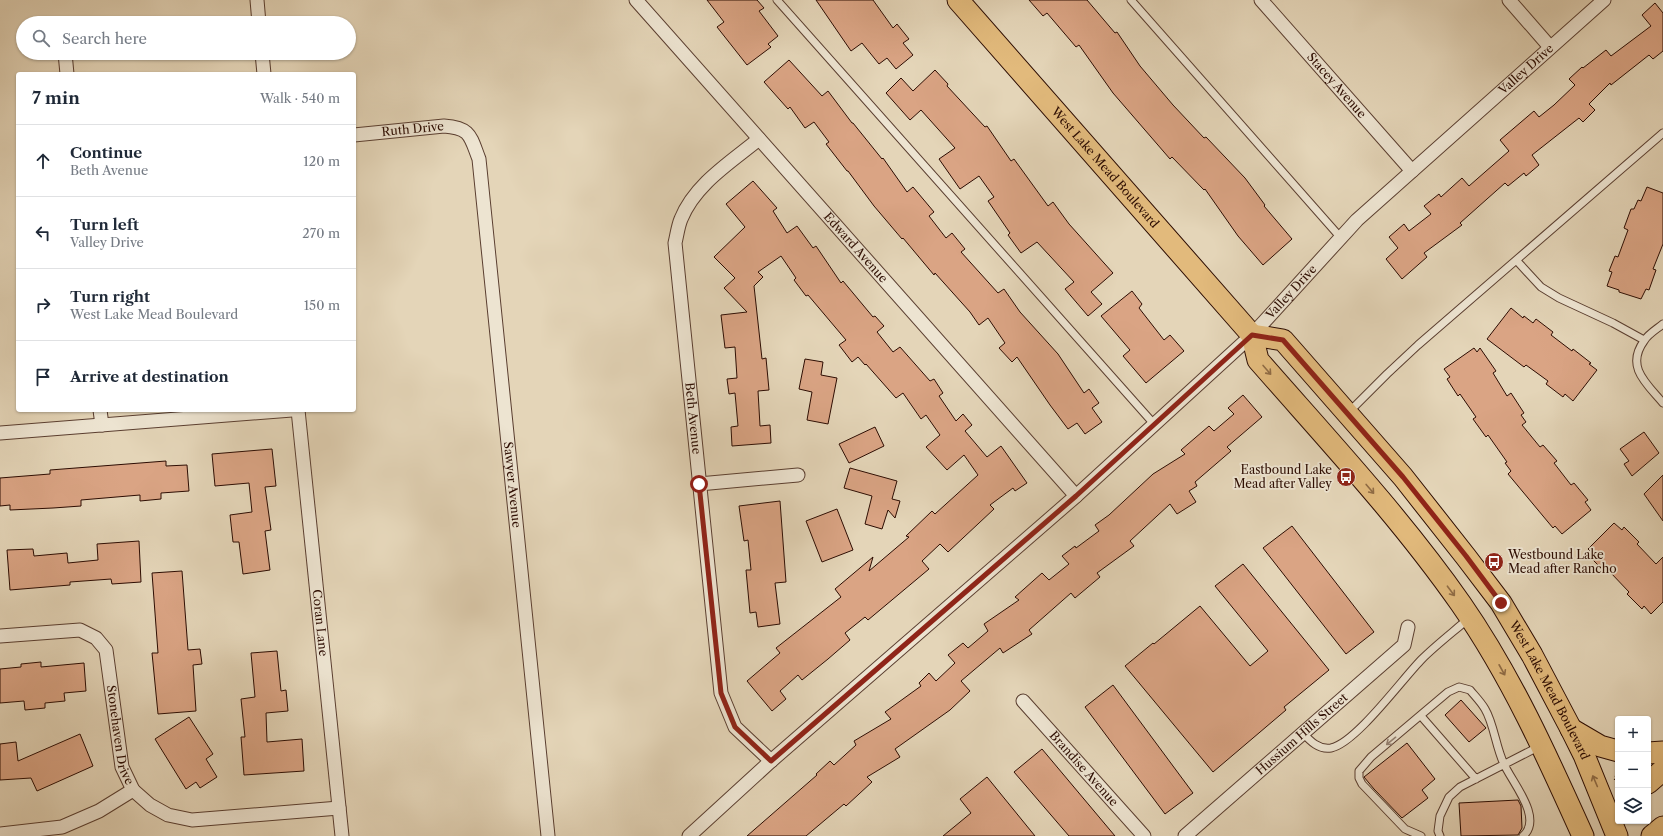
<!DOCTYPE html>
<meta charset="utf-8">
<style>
body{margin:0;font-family:"Libre Caslon Text",serif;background:#f2f2f3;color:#1f2937}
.controls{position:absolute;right:12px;bottom:12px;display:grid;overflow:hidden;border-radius:4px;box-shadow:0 1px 3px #0004}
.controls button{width:36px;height:36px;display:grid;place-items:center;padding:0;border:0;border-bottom:1px solid #e0e1e3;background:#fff;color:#1f2937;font:20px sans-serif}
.stop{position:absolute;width:12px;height:12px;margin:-9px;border:3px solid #8f2418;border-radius:50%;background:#fff}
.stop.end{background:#8f2418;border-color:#fff;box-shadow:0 1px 4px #0008}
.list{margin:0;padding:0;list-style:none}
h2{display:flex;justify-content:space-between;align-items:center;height:52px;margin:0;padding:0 16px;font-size:17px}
h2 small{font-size:13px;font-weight:400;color:#747a83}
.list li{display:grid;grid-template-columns:26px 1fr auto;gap:12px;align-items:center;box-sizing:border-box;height:72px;padding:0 16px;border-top:1px solid #e0e1e3}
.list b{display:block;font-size:15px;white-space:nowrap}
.list p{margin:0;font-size:13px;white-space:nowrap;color:#747a83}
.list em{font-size:13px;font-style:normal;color:#747a83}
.icon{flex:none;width:22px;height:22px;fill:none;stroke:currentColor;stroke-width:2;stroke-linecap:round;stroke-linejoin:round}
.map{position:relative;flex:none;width:1663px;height:836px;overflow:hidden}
.search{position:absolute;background:#fff;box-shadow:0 1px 3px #0004;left:16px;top:16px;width:340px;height:44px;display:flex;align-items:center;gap:10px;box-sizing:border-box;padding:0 14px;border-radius:22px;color:#747a83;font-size:15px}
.panel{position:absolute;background:#fff;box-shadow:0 1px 3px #0004;left:16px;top:72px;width:340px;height:340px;border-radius:4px}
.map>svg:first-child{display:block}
</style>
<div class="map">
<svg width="1663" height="836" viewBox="0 0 1663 836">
<rect width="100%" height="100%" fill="#e4d5b8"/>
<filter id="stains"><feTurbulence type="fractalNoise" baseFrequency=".005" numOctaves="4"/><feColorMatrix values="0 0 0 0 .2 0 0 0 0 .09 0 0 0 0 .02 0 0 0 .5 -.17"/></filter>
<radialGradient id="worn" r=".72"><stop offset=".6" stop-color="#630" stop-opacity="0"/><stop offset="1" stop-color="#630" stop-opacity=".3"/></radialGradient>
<!-- building -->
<path fill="#daa484" stroke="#2c0c02" d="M707 0H757L764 8 759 11 778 36 768 44 771 47 747 65 717 27 724 22Z
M816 0H873L893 28 897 24 909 39 903 43 913 55 896 69 887 58 879 64 862 43 851 51Z
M1029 0H1087L1115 33 1117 32 1140 66 1173 105 1204 138 1206 137 1245 178 1265 205 1264 206 1292 239 1263 265 1238 236 1205 189 1204 190 1172 157 1170 159 1113 93 1079 45 1076 47 1047 13 1043 16Z
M1655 3 1663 13V51L1653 59 1649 55 1611 85 1610 83 1589 104 1595 110 1583 122 1579 118 1532 155 1539 165 1526 176 1524 173 1508 186 1505 183 1460 223 1462 225 1424 253 1427 257 1402 279 1386 259 1398 248 1389 237 1404 224 1409 231 1431 214 1424 206 1439 194 1441 197 1462 178 1469 186 1509 151 1500 140 1534 111 1539 117 1554 105 1575 85 1569 79 1582 67 1583 68 1606 50 1611 56 1651 26 1642 15Z
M789 60 822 96 828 91 852 123H853L882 159 883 158 907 192 913 187 934 212 929 216 946 238 952 233 965 249 961 252 998 293 1004 289 1020 312 1058 354 1084 393 1089 389 1099 403 1092 408 1102 422 1085 434 1077 423 1068 429 1050 405 1017 357 1012 362 999 348 1005 343 988 318 979 325 970 312 935 273 934 275 903 238 902 239 874 206 848 171H847L826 144 829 142 814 122 805 128 790 107 788 109 764 82Z
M935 70 948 84 947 86 985 127 987 126 1011 161 1014 159 1048 206 1053 202 1069 224 1113 273 1091 292 1102 304 1088 316 1065 289 1074 282 1037 242 1021 253 1008 235 1010 233 988 201 994 197 979 176 960 189 939 159 955 148 921 110 910 120 886 93 901 78 913 91Z
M753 181 777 208 773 211 787 233 797 226 813 248 816 246 841 283 843 281 873 317 875 316 884 326 877 332 893 352 900 347 930 381 934 379 943 393 939 396 956 421 963 414 972 425 965 431 987 457 1001 446 1027 483 1015 491 1013 488 990 505 994 509 948 552 940 544 922 561 929 569 868 620 865 617 845 633 850 640 828 659 802 680 798 675 780 691 786 699 772 711 747 681 780 653 776 648 841 597 835 589 873 557 869 571 909 537 906 536 932 511 935 514 978 475 964 455 947 470 926 447 940 435 926 415 921 419 903 393 896 398 866 364 865 365 858 357 852 362 839 345 846 340 808 295 806 296 794 280 796 278 781 256 758 272 763 277 754 286 762 359 766 358 769 390 758 391 760 426 770 425 771 443 732 446 731 427 738 426 735 393 729 394 727 379 737 378 735 347 725 348 721 315 747 312 724 288 735 278 714 257 745 227 726 204Z
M1647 187 1663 193V244L1653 269 1656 270 1649 290 1646 289 1641 299 1619 292V290L1607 286 1612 272 1609 271 1615 256 1618 257 1628 230 1624 228 1631 209H1634L1638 200 1641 201Z
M1132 291 1142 304 1139 308 1164 340 1170 335 1184 351 1146 383 1123 356 1130 350 1101 316Z
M1511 308 1523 318 1524 316 1533 323 1536 319 1553 332 1551 335 1572 351 1573 349 1591 363 1589 364 1597 370 1573 401 1565 394 1563 397 1546 384 1548 381 1526 365 1524 367 1487 339Z
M1474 348 1477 352 1480 348 1496 371 1493 373 1507 396 1511 393 1524 413 1521 415 1526 422 1522 425 1540 447 1543 445 1557 461 1554 463 1571 485 1574 483 1588 500 1585 502 1591 510 1562 534 1555 526 1553 528 1508 474 1511 471 1505 463 1507 462 1488 435 1486 437 1473 419 1476 417 1460 394 1458 396 1447 379 1450 377 1444 369Z
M805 359 823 362 821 375 837 378 828 424 807 420 812 392 799 389Z
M1243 395 1262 417 1227 447 1231 451 1195 482 1197 486 1189 491 1196 502 1177 514 1170 504 1130 541 1134 546 1097 573 1100 577 1075 598 1071 593 1029 630 1032 634 1003 653 1000 648 961 681 970 691 950 710 895 749 900 757 867 777 872 782 846 806 844 804 806 836H747L817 775 816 774 830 761 834 765 856 745 854 741 891 719 885 712 921 686 919 683 929 673 936 681 955 663 948 655 963 643 968 648 988 631 984 624 1019 600 1015 597 1042 573 1049 580 1069 564 1062 556 1075 546 1076 548 1099 531 1095 525 1109 515 1153 474 1185 454 1181 450 1209 426 1214 431 1234 414 1228 408Z
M875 427 884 446 849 463 839 444Z
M1644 432 1659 453 1632 476 1624 464 1629 461 1620 449Z
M272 449 276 486 265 487 271 530 265 531 270 570 243 574 239 542H233L230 515 252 512 249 483 215 486 212 454Z
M166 461V466L187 465 189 491 161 493V499L140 501V495L81 500V506L53 508 10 510V505L0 506V478L50 474V470Z
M850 468 897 481 892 499 900 501 895 518 888 510 882 529 865 524 872 496 844 488Z
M1663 475V521L1644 494Z
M780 501 786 582 775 583 780 624 758 627 756 612 750 613 746 570H751L748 540 744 541 739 506Z
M837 509 853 550 822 562 806 521Z
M1614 523 1622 530 1624 527 1639 542 1637 544 1656 564 1663 557V602L1651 614 1644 606 1642 609 1627 594 1629 592 1610 572 1607 574 1592 559 1595 556 1588 549Z
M1292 526 1374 632 1346 654 1263 548Z
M139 541 141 582 112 584 111 579 70 582V585L10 590 7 550 33 549 34 556 67 553 68 563 98 560 97 544Z
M1243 564 1329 670 1284 707 1286 710 1213 772 1125 666 1153 643 1154 644 1200 606 1250 666 1268 651 1215 586Z
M182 571 188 650 200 649 202 664 193 665 196 711 158 714 152 653H158L152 573Z
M277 651 281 691 286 690 288 711 266 713 267 742 302 739 304 771 244 775 241 737H245L241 699 255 697 251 653Z
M41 662V667L84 663 86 691 64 693 65 701 45 703V708L25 710 24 701 0 703V669L21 667V664Z
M1113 685 1193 793 1165 814 1085 707Z
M1461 700 1486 728 1469 742 1445 715Z
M189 717 213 754 206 759 217 777 200 788 196 782 186 789 155 739Z
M80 734 93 766 37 791 31 778 0 780V744L16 742 18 761Z
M1407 743 1435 779 1422 790 1428 798 1402 818 1374 789 1364 777Z
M1042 749 1115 836H1069L1014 772Z
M987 777 1000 793 1035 836H943L971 813 960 799Z
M1518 800 1521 806 1522 828 1518 835 1461 836 1459 803Z"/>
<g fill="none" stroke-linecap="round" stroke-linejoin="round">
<defs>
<path id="lane" d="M777 0 1154 424
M1131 0 1341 238
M1517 261 1541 287 1559 298 1613 323 1644 340
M1663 324C1657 329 1648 334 1644 341 1625 367 1647 384 1663 403
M1348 413 1387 374 1418 345 1663 133
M1421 716 1476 779
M1303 733C1310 741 1319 750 1331 748 1356 743 1403 678 1422 659 1436 645 1453 632 1468 619
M1421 836 1405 829 1362 784 1359 778V771L1371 757 1448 692 1459 687 1470 690C1475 696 1481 702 1485 709 1494 724 1496 748 1504 764 1511 781 1544 818 1523 836
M1440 836 1438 831 1440 816 1449 797 1460 787 1540 746"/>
<g id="street">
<path d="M257 0 259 23"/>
<path id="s1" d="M636 0 1076 496"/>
<path id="s2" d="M1261 0 1412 171"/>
<path d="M1509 0 1550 47"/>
<path d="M65 53 67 74"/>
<path d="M262 53 264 74"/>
<path id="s3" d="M354 135 444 126C471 128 470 136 479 159L548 836"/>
<path id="s4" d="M759 139C731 162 695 184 681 219 678 226 677 235 675 243L721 693 735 727 771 761"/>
<path d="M100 410 102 425"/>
<path id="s5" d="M298 410 342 836"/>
<path d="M0 433 292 410"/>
<path d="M699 484 798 475"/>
<path id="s6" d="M0 636 80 630 96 638 106 650 122 767 133 790 150 805 168 815 192 820 339 808"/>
<path id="s7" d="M1023 701 1144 836"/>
<path d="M0 834 62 827 99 811 133 790"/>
<path id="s8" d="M689 836 771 761 1076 496 1252 335 1357 220 1604 0"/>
<path id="s9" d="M1185 836 1404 645 1408 627"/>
</g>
<g id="primary">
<path id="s10" d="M958 0 1252 335 1258 360C1327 439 1400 517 1461 604 1511 676 1547 756 1583 836"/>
<path id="s11" d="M1252 335 1283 340 1403 477 1466 557 1501 603 1532 655 1571 729 1584 755 1617 836"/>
<path d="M1571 729 1600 746 1618 751"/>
<path d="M1648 753 1663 752"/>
<path d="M1648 783 1663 770"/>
<path d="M1652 836 1663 827"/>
</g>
</defs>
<!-- lane casing -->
<use href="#lane" stroke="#5a3e30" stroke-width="9"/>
<!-- street casing -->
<use href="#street" stroke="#5a3e30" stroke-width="15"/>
<!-- primary casing -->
<use href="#primary" stroke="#2c0c02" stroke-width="23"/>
<!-- path -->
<path stroke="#2c0c02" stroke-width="2.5" stroke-dasharray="1 2" stroke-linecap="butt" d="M1615 780 1618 769"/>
<!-- lane -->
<use href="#lane" stroke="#ede4d1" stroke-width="7"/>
<!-- street -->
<use href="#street" stroke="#ede4d1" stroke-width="13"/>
<!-- primary -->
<use href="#primary" stroke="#e2ba7c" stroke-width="21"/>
</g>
<!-- one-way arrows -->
<defs><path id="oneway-shaft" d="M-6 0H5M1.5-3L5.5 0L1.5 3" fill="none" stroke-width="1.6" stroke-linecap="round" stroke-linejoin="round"/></defs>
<g stroke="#906c45">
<use href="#oneway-shaft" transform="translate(1267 370) rotate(49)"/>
<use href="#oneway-shaft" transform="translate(1370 489) rotate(50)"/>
<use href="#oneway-shaft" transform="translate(1451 591) rotate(53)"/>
<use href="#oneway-shaft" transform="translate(1502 670) rotate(61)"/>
<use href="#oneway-shaft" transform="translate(1595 781) rotate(-113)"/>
</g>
<use stroke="#968374" href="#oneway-shaft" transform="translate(1391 741) rotate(141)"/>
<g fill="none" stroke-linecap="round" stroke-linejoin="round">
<!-- route -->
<path stroke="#8f2418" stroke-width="5" d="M699 484 721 693 735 727 771 761 1076 496 1252 335 1283 340 1403 477 1466 556 1501 603"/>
</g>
<!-- icons -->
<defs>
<symbol id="bus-disc" viewBox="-11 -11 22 22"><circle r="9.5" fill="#8f2418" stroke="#ede4d1"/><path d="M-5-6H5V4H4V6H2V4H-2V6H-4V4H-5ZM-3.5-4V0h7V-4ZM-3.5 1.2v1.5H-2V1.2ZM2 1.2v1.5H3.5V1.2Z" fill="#fff"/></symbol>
</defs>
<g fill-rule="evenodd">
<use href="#bus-disc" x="1335" y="466" width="22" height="22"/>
<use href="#bus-disc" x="1483" y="551" width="22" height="22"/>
</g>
<g text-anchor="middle" stroke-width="3.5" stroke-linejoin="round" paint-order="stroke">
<!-- street labels -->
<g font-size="12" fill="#2c0c02" stroke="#ede4d1">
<text dy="4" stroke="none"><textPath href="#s8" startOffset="1136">Valley Drive</textPath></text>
<text dy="4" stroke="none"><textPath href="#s2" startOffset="114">Stacey Avenue</textPath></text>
<text dy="4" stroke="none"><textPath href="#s3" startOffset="59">Ruth Drive</textPath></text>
<text dy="4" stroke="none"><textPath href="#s10" startOffset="223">West Lake Mead Boulevard</textPath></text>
<text dy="4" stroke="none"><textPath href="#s1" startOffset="331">Edward Avenue</textPath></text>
<text dy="4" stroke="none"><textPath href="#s8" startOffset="812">Valley Drive</textPath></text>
<text dy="4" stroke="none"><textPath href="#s4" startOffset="314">Beth Avenue</textPath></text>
<text dy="4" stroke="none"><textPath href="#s3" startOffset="471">Sawyer Avenue</textPath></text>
<text dy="4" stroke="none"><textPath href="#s5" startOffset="214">Coran Lane</textPath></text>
<text dy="4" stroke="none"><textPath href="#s11" startOffset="473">West Lake Mead Boulevard</textPath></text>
<text dy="4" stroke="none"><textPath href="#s6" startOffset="200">Stonehaven Drive</textPath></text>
<text dy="4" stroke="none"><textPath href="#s9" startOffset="155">Hussium Hills Street</textPath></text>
<text dy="4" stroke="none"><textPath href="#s7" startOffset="91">Brandise Avenue</textPath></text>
</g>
<!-- poi labels -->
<g font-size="12" fill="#2c0c02" stroke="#ede4d1" text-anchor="end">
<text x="1332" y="474">Eastbound Lake<tspan x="1332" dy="14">Mead after Valley</tspan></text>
<text x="1508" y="559" text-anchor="start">Westbound Lake<tspan x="1508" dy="14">Mead after Rancho</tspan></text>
</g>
</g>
<rect width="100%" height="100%" filter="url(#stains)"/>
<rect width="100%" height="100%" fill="url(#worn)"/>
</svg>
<div class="controls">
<button>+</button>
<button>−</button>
<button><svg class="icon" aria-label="layers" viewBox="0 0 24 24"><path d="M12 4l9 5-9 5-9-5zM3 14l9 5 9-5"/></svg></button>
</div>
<div class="stop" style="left:699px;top:484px"></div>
<div class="stop end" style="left:1501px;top:603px"></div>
<div class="search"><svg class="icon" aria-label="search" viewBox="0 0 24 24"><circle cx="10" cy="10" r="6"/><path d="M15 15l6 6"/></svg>Search here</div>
<section class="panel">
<h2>7 min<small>Walk · 540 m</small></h2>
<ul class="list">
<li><svg class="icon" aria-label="ahead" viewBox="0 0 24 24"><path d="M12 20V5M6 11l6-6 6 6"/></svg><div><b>Continue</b><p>Beth Avenue</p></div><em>120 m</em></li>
<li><svg class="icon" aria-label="left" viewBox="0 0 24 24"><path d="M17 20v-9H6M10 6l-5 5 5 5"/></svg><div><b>Turn left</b><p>Valley Drive</p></div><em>270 m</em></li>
<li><svg class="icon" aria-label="right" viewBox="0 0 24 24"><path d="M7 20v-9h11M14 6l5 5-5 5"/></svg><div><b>Turn right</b><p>West Lake Mead Boulevard</p></div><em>150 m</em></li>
<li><svg class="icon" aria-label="arrive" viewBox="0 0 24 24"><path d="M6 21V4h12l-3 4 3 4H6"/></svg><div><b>Arrive at destination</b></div></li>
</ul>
</section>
</div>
